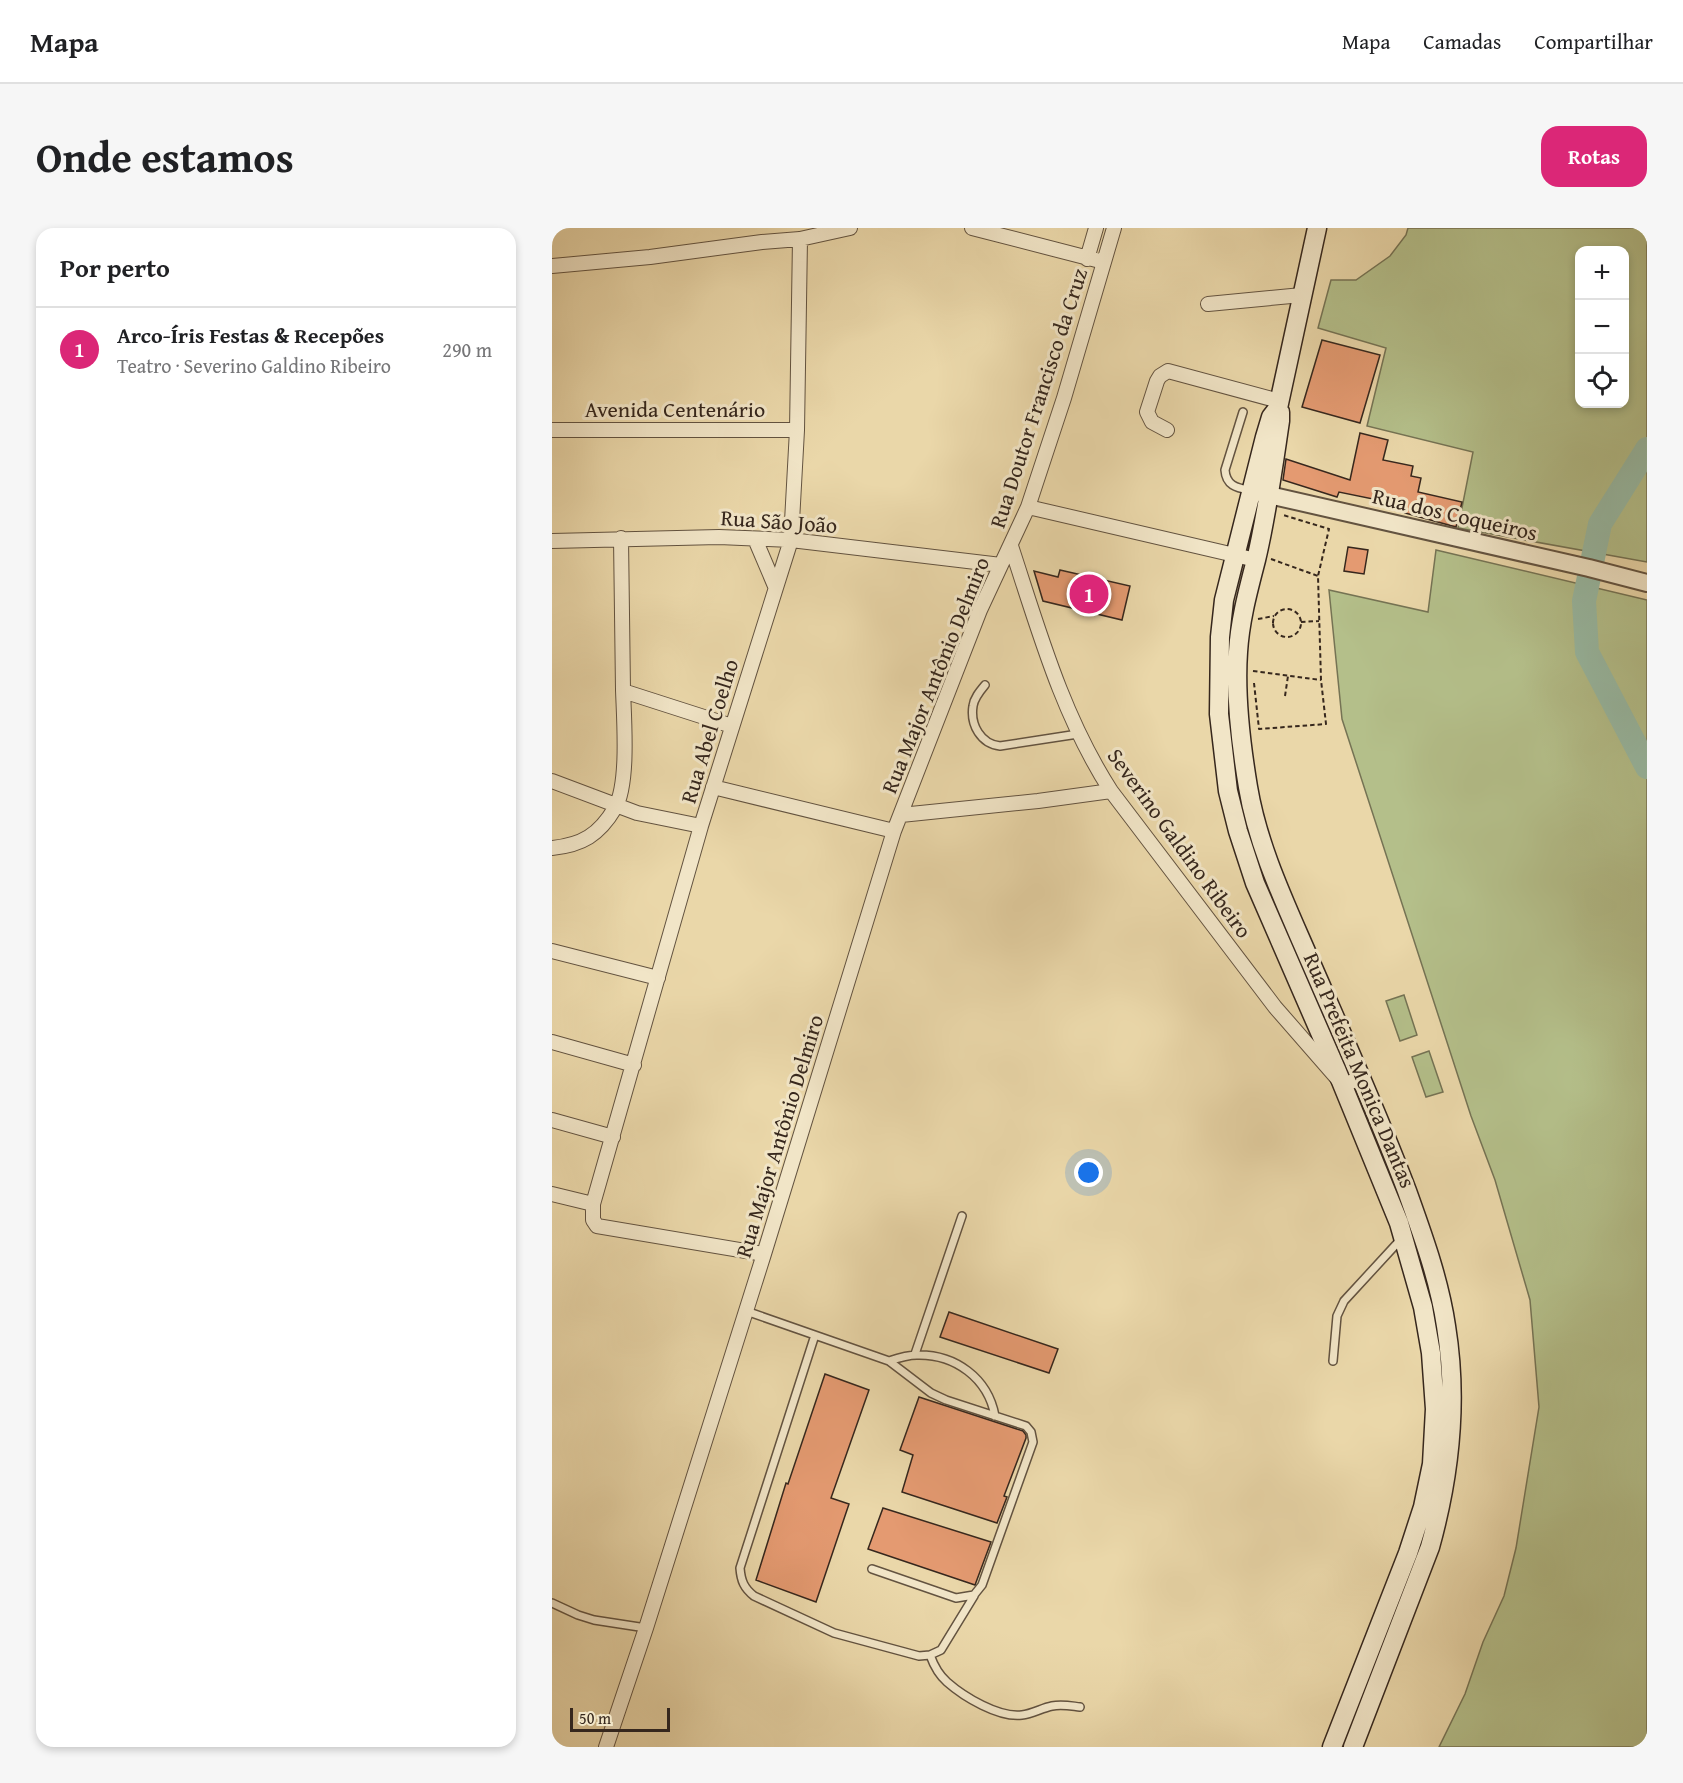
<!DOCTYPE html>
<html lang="pt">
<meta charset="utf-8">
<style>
body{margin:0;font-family:"Gentium Book Plus",serif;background:#f6f6f6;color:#202124}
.controls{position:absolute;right:18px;top:18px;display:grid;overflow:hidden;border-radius:12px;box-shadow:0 3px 9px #0003}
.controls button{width:54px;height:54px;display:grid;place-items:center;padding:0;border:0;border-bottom:2px solid #e0e0e0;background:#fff;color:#202124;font:30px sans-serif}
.scale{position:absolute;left:18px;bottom:15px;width:100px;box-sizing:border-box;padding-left:6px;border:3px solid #36271d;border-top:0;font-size:16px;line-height:21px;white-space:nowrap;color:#36271d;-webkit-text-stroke:4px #f1e5c7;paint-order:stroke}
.you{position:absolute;left:537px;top:945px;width:21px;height:21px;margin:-15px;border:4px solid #fff;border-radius:50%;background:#1a73e8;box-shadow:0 0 0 9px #1a73e833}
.badge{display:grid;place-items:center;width:39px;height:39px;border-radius:50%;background:#db2777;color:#fff;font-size:20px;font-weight:700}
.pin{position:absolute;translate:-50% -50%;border:3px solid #fff;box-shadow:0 2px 6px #0006}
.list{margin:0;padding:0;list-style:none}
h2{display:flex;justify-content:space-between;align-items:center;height:78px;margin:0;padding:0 24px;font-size:26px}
h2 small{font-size:20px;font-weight:400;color:#757577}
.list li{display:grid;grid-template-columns:39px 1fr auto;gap:18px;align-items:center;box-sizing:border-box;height:84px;padding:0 24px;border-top:2px solid #e0e0e0}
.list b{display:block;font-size:22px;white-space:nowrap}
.list p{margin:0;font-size:20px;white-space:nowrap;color:#757577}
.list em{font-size:20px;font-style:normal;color:#757577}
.icon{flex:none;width:33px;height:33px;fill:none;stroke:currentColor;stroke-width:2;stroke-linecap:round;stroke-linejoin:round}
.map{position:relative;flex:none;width:1095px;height:1519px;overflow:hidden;border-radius:18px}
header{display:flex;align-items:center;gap:36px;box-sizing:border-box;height:84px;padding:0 30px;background:#fff;border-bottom:2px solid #e0e0e0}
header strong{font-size:28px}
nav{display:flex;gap:33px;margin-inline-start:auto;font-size:21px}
.intro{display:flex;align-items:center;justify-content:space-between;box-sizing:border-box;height:144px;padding:0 36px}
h1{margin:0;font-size:42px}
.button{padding:15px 27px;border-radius:18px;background:#db2777;color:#fff;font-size:21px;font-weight:700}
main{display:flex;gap:36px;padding:0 36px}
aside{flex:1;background:#fff;border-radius:18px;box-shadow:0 3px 9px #0003}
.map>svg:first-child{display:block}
</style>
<header>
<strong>Mapa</strong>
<nav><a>Mapa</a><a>Camadas</a><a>Compartilhar</a></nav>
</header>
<div class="intro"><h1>Onde estamos</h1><a class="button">Rotas</a></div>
<main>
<aside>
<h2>Por perto<small></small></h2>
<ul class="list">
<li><span class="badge">1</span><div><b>Arco-Íris Festas &amp; Recepões</b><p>Teatro · Severino Galdino Ribeiro</p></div><em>290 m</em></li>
</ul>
</aside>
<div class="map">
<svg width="1095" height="1519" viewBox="0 0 1095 1519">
<rect width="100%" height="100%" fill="#ead7a9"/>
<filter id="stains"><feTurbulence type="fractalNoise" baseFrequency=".00333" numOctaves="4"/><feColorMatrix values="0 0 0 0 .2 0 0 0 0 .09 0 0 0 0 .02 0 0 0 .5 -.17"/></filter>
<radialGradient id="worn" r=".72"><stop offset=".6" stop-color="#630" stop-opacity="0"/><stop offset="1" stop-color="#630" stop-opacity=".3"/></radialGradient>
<!-- green -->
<path fill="#b4bf8a" stroke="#757354" stroke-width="1.5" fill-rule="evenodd" d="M856 0H1095V334L906 300 921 224 815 198 834 120 766 100 779 52H804L838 28 854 7ZM1028 22H1072V176H1028Z
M884 322 1095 372V1519H887L913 1466 931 1414 952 1368 964 1320 987 1179 978 1072 943 952 919 888 790 491 777 362 876 384Z
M852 767 865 807 848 813 834 773Z
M877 823 891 864 874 869 860 829Z"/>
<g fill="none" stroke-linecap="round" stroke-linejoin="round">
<!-- river -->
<path stroke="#98baa4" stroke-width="24" d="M1095 221 1048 296 1032 373 1035 424 1095 539"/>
</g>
<!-- building -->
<path fill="#e49a71" stroke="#36271d" stroke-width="1.5" d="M770 112 828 127 808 195 750 179Z
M808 205 836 212 831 232 861 238 859 248 869 250 866 264 910 274 904 299 853 285 854 279 830 275 831 273 787 264 785 269 731 252 734 231 798 252Z
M796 319 816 322 812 346 792 343Z
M508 342 578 358 570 392 491 373 482 343 506 349Z
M397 1084 506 1121 497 1145 388 1109Z
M273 1146 317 1162 279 1270 297 1276 264 1374 204 1352 234 1255 236 1256Z
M367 1169 471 1203 474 1207V1210L452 1268 455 1269 445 1295 350 1264 361 1227 348 1222Z
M331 1280 439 1314 423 1357 316 1321Z"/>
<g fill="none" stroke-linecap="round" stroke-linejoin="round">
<defs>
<path id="service" d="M691 184 673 242C674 257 684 260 697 262
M433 457C428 463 422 470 421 478 418 497 429 516 448 518L526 506
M194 1083 337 1133 379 1165 394 1172 474 1198 479 1204 481 1214 430 1357 422 1367 404 1370 320 1341
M263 1107 188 1340C189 1353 192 1360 202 1368L282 1405 367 1428 378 1427 389 1422 422 1368
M363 1126 410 988
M337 1133C346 1130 356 1127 365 1127 403 1126 436 1150 443 1188
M781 1133 785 1088 792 1073 850 1010
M0 1375 26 1387 42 1392 94 1400
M378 1427C382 1438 387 1447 395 1454 412 1469 447 1490 470 1487 480 1486 490 1480 500 1478 510 1476 519 1478 528 1479"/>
<path id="minor" d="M420 0 552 34
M535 31 544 0
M0 38 98 29 210 14 248 11 298 0
M656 76 750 67
M0 202H245
M615 202 600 194 595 184 605 153 608 148 616 143 727 173
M476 279 704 332
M203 311 223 358
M0 313 167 309 239 312 449 337
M459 318C487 403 510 487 559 563L723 779 791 857 809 850
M71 463 180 498
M0 553 85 585 149 598
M161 559 342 603
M349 587 486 573 559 563
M0 620C30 617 47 607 63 580 77 556 72 492 71 462 70 411 70 361 69 310
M0 723 106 750
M0 814 82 837
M0 892 61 909
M0 966 41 976
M212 1026 45 998 41 992V976L149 598 239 312 245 202 248 11
M54 1519 94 1400 212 1026 342 603 428 382 476 279 512 170 562 0"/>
<path id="tertiary" d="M704 264 1037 340 1095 355"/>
<path id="secondary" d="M765 0 726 180 719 189 713 209 672 372 668 409 667 486 676 563 686 603 703 655 784 841 847 995 871 1079 879 1125 883 1181 880 1236 871 1279 856 1325 780 1519
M728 184V193C721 240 715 286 704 332 696 363 688 392 686 424 683 466 689 517 696 559 706 620 735 679 759 735 792 811 826 886 855 963 871 1008 887 1051 894 1098 906 1172 898 1247 878 1319L801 1519"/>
</defs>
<!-- service casing -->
<use href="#service" stroke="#635340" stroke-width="10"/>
<!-- minor casing -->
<use href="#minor" stroke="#635340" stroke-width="16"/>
<!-- tertiary casing -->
<use href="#tertiary" stroke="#635340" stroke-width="20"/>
<!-- secondary casing -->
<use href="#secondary" stroke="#36271d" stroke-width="21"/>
<!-- path -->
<path stroke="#36271d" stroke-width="2" stroke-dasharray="4.5 3" stroke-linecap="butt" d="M719 331 766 348
M721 395a14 14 0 1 1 28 0a14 14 0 1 1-28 0Z
M706 391 722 388
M749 394 767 393
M701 443 769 452
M702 455 707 501 774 496 769 452 766 348 777 301 731 287
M733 468 736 448"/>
<!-- service -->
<use href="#service" stroke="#f1e5c7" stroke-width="7"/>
<!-- minor -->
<use href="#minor" stroke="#f1e5c7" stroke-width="14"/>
<!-- tertiary -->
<use href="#tertiary" stroke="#f1e5c7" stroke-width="16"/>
<!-- secondary -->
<use href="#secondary" stroke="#f1e5c7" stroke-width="18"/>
</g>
<g text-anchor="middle" stroke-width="6" stroke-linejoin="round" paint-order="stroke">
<!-- street labels -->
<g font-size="22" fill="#36271d" stroke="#f1e5c7">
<text transform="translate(486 170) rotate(-72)" y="8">Rua Doutor Francisco da Cruz</text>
<text x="123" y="189">Avenida Centenário</text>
<text transform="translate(903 286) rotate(13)" y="8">Rua dos Coqueiros</text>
<text transform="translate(227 293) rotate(4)" y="8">Rua São João</text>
<text transform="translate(383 447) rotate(-68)" y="8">Rua Major Antônio Delmiro</text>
<text transform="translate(157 503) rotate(-73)" y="8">Rua Abel Coelho</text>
<text transform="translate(628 615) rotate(54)" y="8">Severino Galdino Ribeiro</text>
<text transform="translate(808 842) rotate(67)" y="8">Rua Prefeita Monica Dantas</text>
<text transform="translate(227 908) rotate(-73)" y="8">Rua Major Antônio Delmiro</text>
</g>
</g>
<rect width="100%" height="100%" filter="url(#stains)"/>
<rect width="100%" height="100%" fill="url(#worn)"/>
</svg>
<div class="controls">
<button>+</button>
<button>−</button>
<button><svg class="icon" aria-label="locate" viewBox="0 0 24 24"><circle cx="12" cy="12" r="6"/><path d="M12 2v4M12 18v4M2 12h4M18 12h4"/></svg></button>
</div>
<div class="scale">50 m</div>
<div class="you"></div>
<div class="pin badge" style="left:537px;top:366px">1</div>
</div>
</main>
